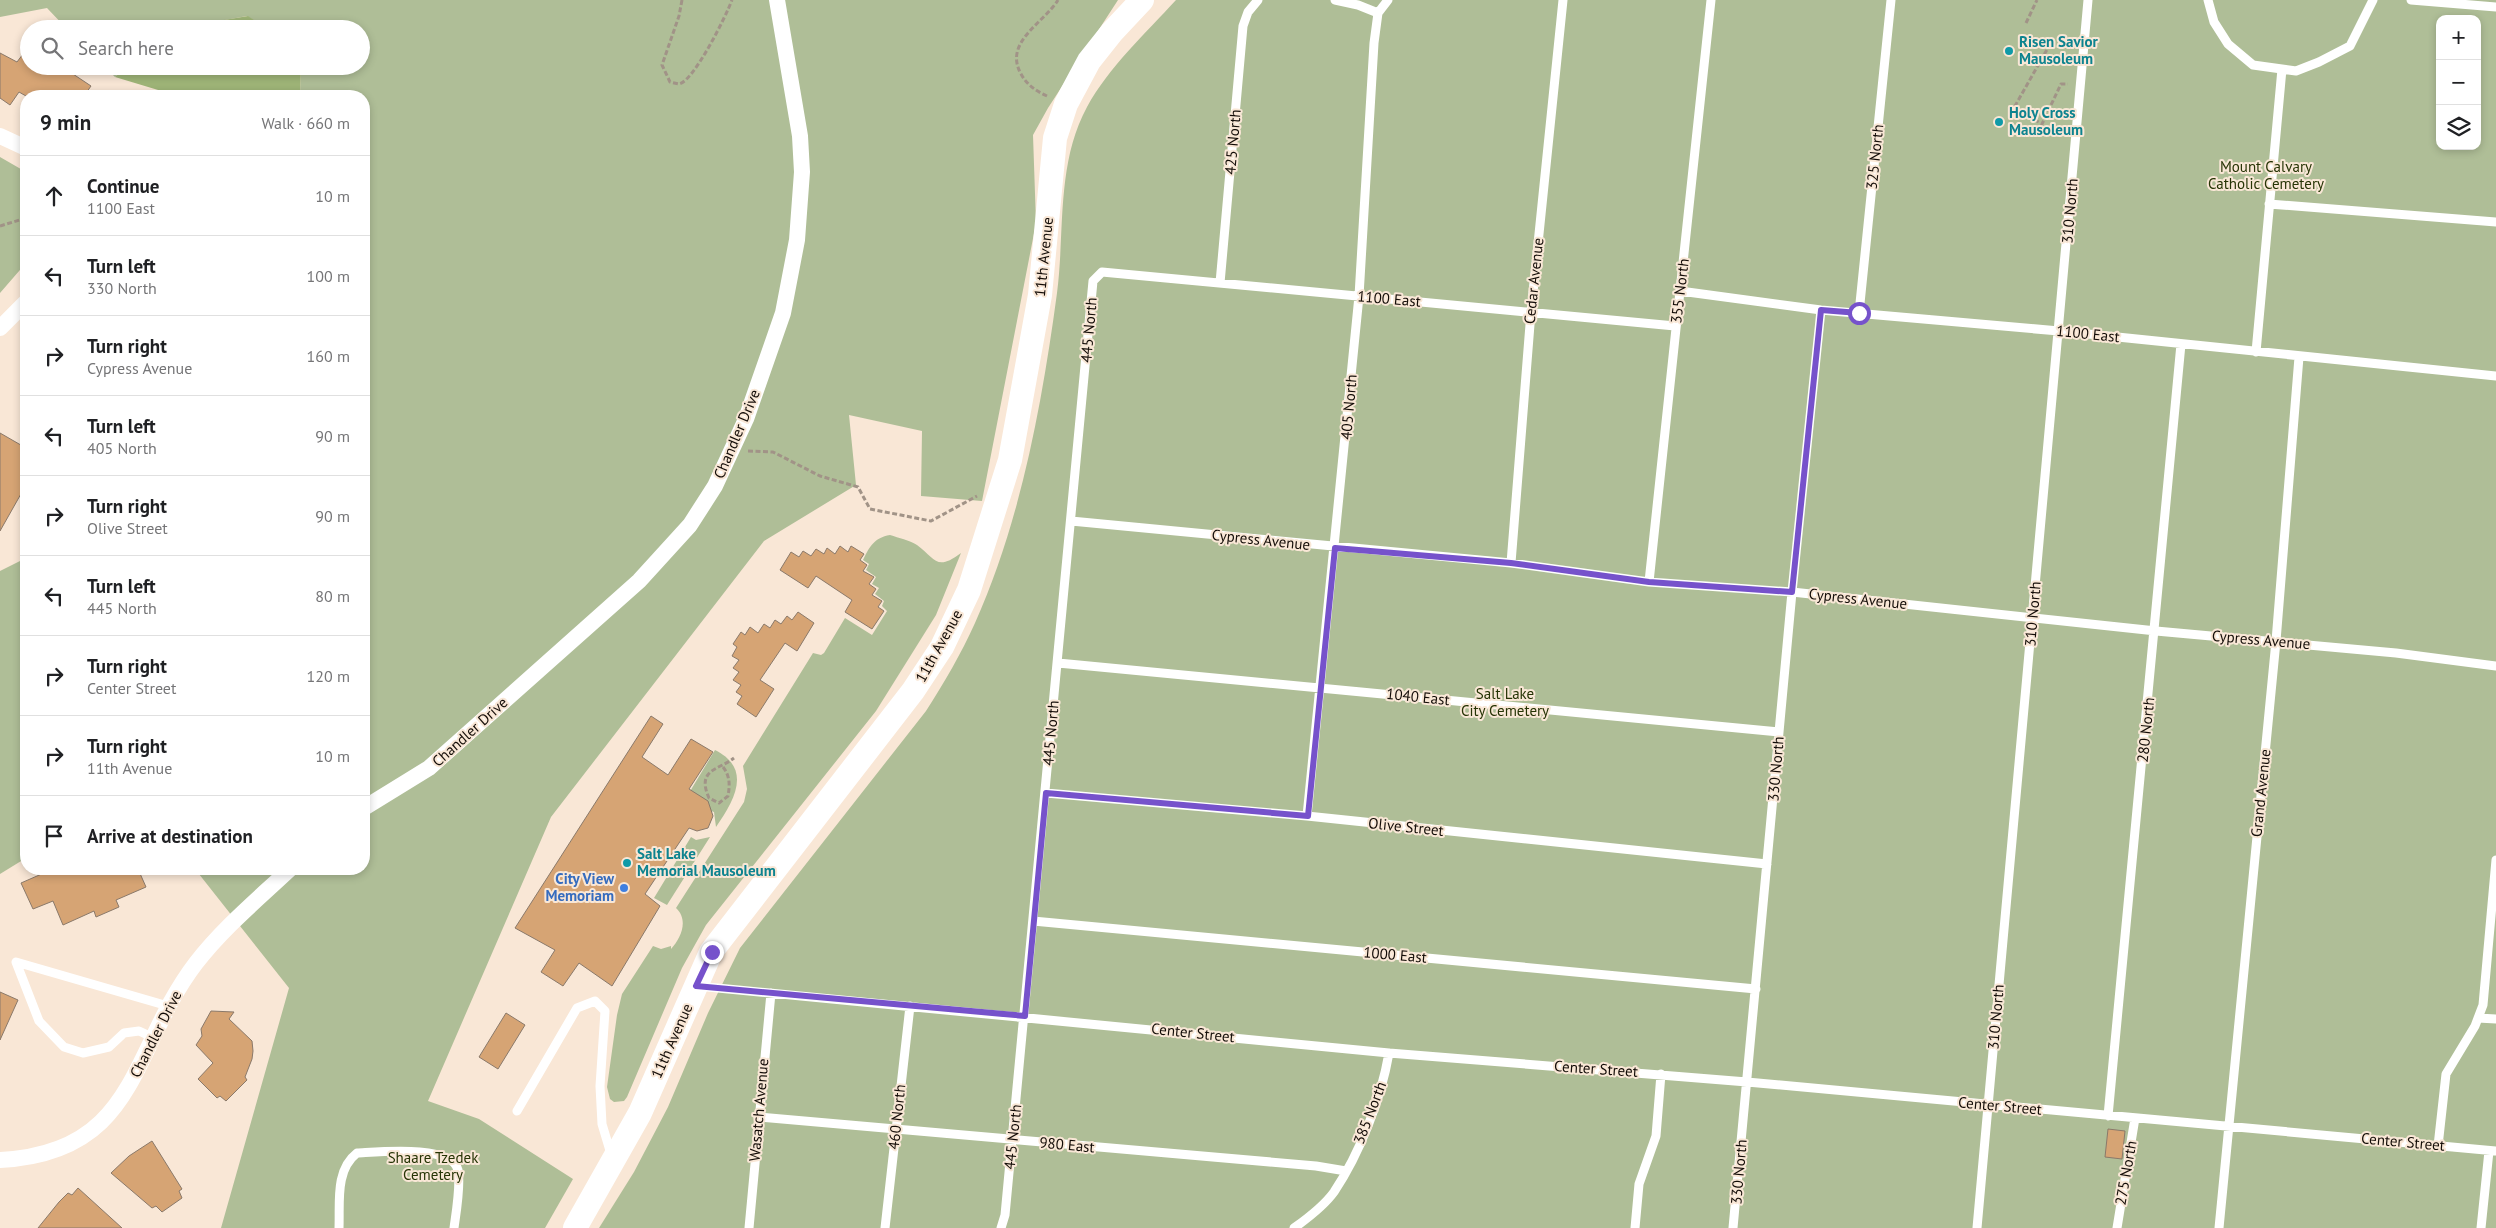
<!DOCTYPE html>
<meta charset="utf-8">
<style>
body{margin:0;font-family:"PT Sans",sans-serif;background:#f2f2f2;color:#202124}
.controls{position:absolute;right:15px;top:15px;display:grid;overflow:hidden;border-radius:10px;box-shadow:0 2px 8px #0003}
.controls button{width:45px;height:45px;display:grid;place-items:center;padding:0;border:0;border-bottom:1px solid #e0e0e0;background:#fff;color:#202124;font:25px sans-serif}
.stop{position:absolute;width:15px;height:15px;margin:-11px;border:4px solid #7652cb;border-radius:50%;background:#fff}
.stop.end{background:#7652cb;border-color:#fff;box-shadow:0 1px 5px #0008}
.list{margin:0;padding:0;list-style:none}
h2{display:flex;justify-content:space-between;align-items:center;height:65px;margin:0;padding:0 20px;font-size:21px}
h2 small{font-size:16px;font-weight:400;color:#757577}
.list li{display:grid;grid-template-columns:32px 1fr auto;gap:15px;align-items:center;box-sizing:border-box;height:80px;padding:0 20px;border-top:1px solid #e0e0e0}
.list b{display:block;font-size:19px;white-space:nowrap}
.list p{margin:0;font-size:16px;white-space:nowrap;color:#757577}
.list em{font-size:16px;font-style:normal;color:#757577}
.icon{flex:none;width:28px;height:28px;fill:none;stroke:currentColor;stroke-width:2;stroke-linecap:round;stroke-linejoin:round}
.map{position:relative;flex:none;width:2496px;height:1228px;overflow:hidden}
.search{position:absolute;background:#fff;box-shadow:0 2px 8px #0003;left:20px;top:20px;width:350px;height:55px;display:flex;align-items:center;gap:12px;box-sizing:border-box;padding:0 18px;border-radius:28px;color:#757577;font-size:19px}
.panel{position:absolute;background:#fff;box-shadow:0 2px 8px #0003;left:20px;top:90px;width:350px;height:785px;border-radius:20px}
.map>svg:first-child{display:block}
</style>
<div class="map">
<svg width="2496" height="1228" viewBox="0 0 2496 1228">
<rect width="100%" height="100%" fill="#f9e7d6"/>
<!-- green -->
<path fill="#afbe97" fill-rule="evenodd" d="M0 0H1118L1048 108 1033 135 1036 223 982 501 921 496 922 431 849 415 856 485 764 541 551 817 428 1101 479 1119 573 1179 545 1228H221L289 988 195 869H364V96H300L301 66H361V29H268L247 16 175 29H67L47 8 0 17Z
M1176 0H2496V1228H599L634 1172 668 1107 708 1013 740 948 926 711C944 683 961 654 975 623 1021 520 1042 404 1057 293 1065 232 1056 164 1087 107 1109 67 1145 34 1176 0ZM2440 19H2477V146H2440Z
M104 66H128L115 77Z
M0 157 26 172V263L0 293Z
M890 535C899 538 909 540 917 545 935 558 936 572 961 553L936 615 876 711 706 925 682 968 627 1097 624 1101 614 1102 610 1099 607 1087 617 1015 622 994 653 946 661 949 671 946V949C681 938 689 920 676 908L744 802 747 789 743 766 813 653 821 655 824 653 845 618 872 635 887 611 882 606 884 601 875 594 879 588 872 584 876 577 866 570 869 564 863 560C870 546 874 538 890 535Z
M26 558V858L0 874V571Z
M715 750C753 769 734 801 716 827L714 812 708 810 689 793Z
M691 837 696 840 710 837 667 905 654 898Z"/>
<!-- forest -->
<path fill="#9fb578" d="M248 16 268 29H175L176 28Z
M128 66H301L300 96H178L115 77Z"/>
<!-- building -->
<path fill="#d6a474" stroke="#8a796a" d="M29 46V66H61L91 86 84 96H26L19 92 10 105 0 98V53L17 62Z
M0 433 26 448V485L0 531Z
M840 546 848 552 851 546 864 554 860 560 867 565 863 571 874 577 869 584 876 589 872 595 882 601 878 607 884 611 872 629 845 612 852 600 816 576 808 588 780 570 791 552 799 557 803 551 811 556 816 549 824 554 827 548 835 554Z
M798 612 814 623 797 651 785 643 760 680 774 689 756 717 737 704 742 696 736 692 741 685 733 680 739 672 733 668 739 660 732 656 737 647 733 644 741 632 745 635 750 627 758 633 764 624 770 628 775 620 781 624 787 616 792 620Z
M651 716 663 724 642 757 668 775 691 739 713 752 689 789 708 801 713 816 708 828 697 831 689 828 645 894 660 906 612 986 579 963 563 986 541 972 555 950 515 928Z
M53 869H138L146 887 116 900 119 907 96 917 94 911 63 925 53 901 33 909 21 883Z
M0 992 18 1000 0 1040Z
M211 1011 234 1012 229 1019 252 1041 253 1051 252 1059 245 1077 247 1080 226 1101 220 1096 217 1098 198 1079 213 1063 196 1045 202 1036 201 1029Z
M506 1013 525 1025 498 1069 479 1057Z
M2108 1129 2125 1131 2122 1159 2105 1157Z
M152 1141 182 1189 179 1191 182 1198 162 1212 156 1206 152 1208 111 1173 129 1156Z
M78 1188 122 1228H38L59 1202 68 1193 72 1195Z"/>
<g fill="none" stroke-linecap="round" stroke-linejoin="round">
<!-- path -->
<path stroke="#a19387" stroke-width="3" stroke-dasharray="5 2.5" stroke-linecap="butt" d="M682 0 679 16 662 65 670 82 679 84C694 81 726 16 732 0
M2026 23 2037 0
M1047 96C1036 91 1027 85 1021 74 1003 42 1044 23 1058 0
M2015 108 2042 124 2061 84H2068
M2011 113 2049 46 2031 37
M0 226 26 218
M748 451 773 452 820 476 858 487 870 509 931 521 977 496
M723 767C730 776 730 785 728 796L719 803 709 798C696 769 719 770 734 758"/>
<!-- lane -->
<path stroke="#fff" stroke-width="9" d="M1335 0 1358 5 1378 13
M2208 0 2214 22 2228 44 2253 65 2296 71 2319 62 2350 46 2373 0
M2411 0 2496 7
M2269 204 2496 222
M1220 283 1243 26 1248 12 1258 0
M1680 291 1821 310 2059 331 2496 376
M1859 313 1891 0
M2256 352 2282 69
M1071 521 1511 563 1649 582 1792 592 2156 631 2396 653 2496 666
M1511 563 1531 312 1563 0
M1649 582 1711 0
M1058 663 1779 732
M1046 793 1307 816 1767 864
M1307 816 1359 296 1374 43 1378 13 1388 0
M1033 921 1756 989
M697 986 1389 1053 1747 1082 2496 1151
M2478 1018 2496 1019
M152 1037 139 1031 124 1033 109 1047 83 1053 64 1047 39 1021 16 962 168 1006
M517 1111 577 1008 595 1001 605 1011 600 1086 602 1124 611 1154
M2108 1116 2181 344
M758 1117 1316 1166 1346 1171
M2438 1146 2446 1074 2475 1026 2483 1005 2496 860
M339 1228C340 1202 335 1170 357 1153 378 1152 451 1144 458 1170 461 1185 456 1213 454 1228
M749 1228 771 993
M885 1228 910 1006
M1001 1228 1005 1215 1093 281 1102 272 1675 326
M1294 1228C1308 1218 1324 1206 1334 1192 1360 1153 1381 1099 1389 1053
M1635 1228 1639 1184 1656 1136 1661 1074
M1733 1228 1792 592 1821 310
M1977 1228 2088 0
M2117 1228 2135 1118
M2219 1228 2276 641 2299 357
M2481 1228 2489 1151"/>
<!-- street -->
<path stroke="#fff" stroke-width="16" d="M0 136 26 148
M0 328 26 302
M364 808 429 768 639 581 690 525 715 486 746 419 783 313 797 240 802 172 800 136 777 0
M0 1160C139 1153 130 1049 196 963 223 928 258 899 290 869"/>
<!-- secondary -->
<path stroke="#fff" stroke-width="24" d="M575 1228 640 1113 711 952 913 691 942 647 969 590 1010 460 1040 295 1055 138 1066 104 1089 61 1112 32 1142 0"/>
</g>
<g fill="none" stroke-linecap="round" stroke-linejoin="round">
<!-- route -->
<path stroke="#7652cb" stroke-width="6" d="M712 952 696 986 1025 1016 1046 793 1308 816 1335 548 1511 563 1649 582 1792 592 1821 310 1859 313"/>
</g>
<!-- markers -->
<g fill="#0f9aa8" stroke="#f9e7d6" stroke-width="2">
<circle cx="2009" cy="51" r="5"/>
<circle cx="1999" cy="122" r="5"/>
<circle cx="627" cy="863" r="5"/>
</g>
<circle fill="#3f7fe0" stroke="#f9e7d6" stroke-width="2" cx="624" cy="888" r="5"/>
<g text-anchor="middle" stroke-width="4" stroke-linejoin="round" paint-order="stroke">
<!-- culture labels -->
<g font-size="15" font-weight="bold" fill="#0d838f" stroke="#f9e7d6" text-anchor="start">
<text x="2019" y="47">Risen Savior<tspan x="2019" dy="17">Mausoleum</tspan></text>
<text x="2009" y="118">Holy Cross<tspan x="2009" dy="17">Mausoleum</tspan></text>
<text x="637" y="859">Salt Lake<tspan x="637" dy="17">Memorial Mausoleum</tspan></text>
</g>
<!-- street labels -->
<g font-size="15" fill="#130c07" stroke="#f9e7d6">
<text transform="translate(1233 142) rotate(-85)" y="5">425 North</text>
<text transform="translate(1875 157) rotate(-84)" y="5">325 North</text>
<text transform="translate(2070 211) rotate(-85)" y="5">310 North</text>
<text transform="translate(1044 257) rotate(-84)" y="5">11th Avenue</text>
<text transform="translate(1534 281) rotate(-84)" y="5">Cedar Avenue</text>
<text transform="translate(1680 291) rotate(-83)" y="5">355 North</text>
<text transform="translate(1389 299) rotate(5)" y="5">1100 East</text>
<text transform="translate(1089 330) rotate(-85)" y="5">445 North</text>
<text transform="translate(2088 334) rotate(6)" y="5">1100 East</text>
<text transform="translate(1349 407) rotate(-85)" y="5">405 North</text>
<text transform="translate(737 434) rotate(-67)" y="5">Chandler Drive</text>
<text transform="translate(1261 540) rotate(6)" y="5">Cypress Avenue</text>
<text transform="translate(1858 599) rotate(6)" y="5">Cypress Avenue</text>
<text transform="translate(2033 614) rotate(-85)" y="5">310 North</text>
<text transform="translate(2261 640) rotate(5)" y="5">Cypress Avenue</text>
<text transform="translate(939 646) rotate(-61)" y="5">11th Avenue</text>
<text transform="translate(1418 697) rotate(6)" y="5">1040 East</text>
<text transform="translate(2146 730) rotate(-84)" y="5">280 North</text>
<text transform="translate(470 732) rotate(-42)" y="5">Chandler Drive</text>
<text transform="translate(1051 733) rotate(-85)" y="5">445 North</text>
<text transform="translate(1776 769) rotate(-85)" y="5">330 North</text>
<text transform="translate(2261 793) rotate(-84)" y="5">Grand Avenue</text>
<text transform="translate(1406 827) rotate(6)" y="5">Olive Street</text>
<text transform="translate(1395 955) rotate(5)" y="5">1000 East</text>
<text transform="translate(1996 1017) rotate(-85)" y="5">310 North</text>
<text transform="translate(1193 1033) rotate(6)" y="5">Center Street</text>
<text transform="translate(156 1034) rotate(-63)" y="5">Chandler Drive</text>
<text transform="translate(672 1041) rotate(-66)" y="5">11th Avenue</text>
<text transform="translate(1596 1069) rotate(4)" y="5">Center Street</text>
<text transform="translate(2000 1106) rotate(5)" y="5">Center Street</text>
<text transform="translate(759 1110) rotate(-85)" y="5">Wasatch Avenue</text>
<text transform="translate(1370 1113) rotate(-69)" y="5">385 North</text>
<text transform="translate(897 1117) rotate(-84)" y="5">460 North</text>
<text transform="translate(1013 1137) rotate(-84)" y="5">445 North</text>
<text transform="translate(2403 1142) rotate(5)" y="5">Center Street</text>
<text transform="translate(1067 1145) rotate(5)" y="5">980 East</text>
<text transform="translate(1739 1172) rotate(-85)" y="5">330 North</text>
<text transform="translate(2126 1173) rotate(-80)" y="5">275 North</text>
</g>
<!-- park labels -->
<g font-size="15" fill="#263405" stroke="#f9e7d6">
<text x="2266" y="172">Mount Calvary<tspan x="2266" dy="17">Catholic Cemetery</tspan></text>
<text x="1505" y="699">Salt Lake<tspan x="1505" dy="17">City Cemetery</tspan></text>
<text x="433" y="1163">Shaare Tzedek<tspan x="433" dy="17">Cemetery</tspan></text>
</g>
<!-- shop labels -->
<g font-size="15" font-weight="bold" fill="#366cbe" stroke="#f9e7d6" text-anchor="end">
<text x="614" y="884">City View<tspan x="614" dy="17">Memoriam</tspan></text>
</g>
</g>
</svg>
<div class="controls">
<button>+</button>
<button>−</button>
<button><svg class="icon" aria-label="layers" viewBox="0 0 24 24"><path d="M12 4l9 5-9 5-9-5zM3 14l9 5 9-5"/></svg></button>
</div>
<div class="stop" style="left:1859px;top:313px"></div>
<div class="stop end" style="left:712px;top:952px"></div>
<div class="search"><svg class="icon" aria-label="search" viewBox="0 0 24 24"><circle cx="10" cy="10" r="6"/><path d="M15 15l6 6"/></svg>Search here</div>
<section class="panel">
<h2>9 min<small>Walk · 660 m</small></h2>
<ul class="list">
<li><svg class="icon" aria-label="ahead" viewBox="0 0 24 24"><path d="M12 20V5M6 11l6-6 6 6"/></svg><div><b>Continue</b><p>1100 East</p></div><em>10 m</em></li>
<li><svg class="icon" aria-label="left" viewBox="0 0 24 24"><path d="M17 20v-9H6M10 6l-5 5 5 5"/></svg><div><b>Turn left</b><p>330 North</p></div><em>100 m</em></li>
<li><svg class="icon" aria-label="right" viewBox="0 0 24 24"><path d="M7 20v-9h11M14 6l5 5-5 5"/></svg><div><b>Turn right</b><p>Cypress Avenue</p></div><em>160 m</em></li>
<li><svg class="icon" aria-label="left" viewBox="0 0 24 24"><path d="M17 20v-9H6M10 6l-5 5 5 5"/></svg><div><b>Turn left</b><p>405 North</p></div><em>90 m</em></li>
<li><svg class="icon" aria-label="right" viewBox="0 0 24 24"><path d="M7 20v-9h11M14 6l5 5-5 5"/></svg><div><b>Turn right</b><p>Olive Street</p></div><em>90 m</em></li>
<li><svg class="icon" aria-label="left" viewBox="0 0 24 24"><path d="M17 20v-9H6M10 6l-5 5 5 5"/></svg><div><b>Turn left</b><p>445 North</p></div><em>80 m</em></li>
<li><svg class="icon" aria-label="right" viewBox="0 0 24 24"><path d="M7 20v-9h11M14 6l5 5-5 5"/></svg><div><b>Turn right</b><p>Center Street</p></div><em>120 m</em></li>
<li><svg class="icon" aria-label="right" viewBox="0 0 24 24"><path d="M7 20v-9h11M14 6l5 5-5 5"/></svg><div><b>Turn right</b><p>11th Avenue</p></div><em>10 m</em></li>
<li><svg class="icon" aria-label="arrive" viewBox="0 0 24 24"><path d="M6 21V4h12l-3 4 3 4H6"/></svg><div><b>Arrive at destination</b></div></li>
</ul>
</section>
</div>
